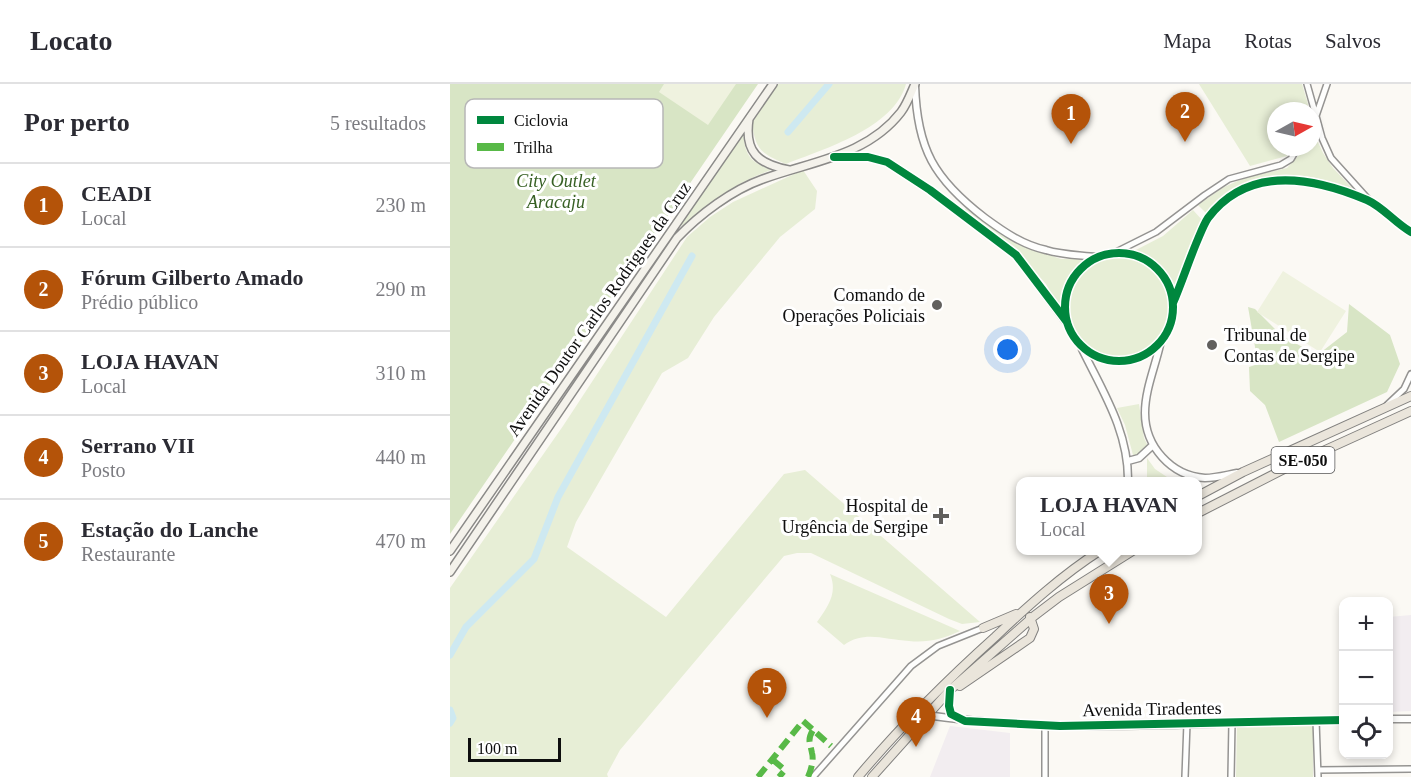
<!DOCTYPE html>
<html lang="pt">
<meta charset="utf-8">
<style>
body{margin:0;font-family:"Times New Roman",serif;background:#f2f2f3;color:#2b2b33}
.controls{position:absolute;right:18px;bottom:18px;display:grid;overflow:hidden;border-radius:12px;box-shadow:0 3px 9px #0003}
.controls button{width:54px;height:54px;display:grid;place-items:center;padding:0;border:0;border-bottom:2px solid #e1e1e2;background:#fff;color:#2b2b33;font:30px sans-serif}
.compass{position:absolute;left:817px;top:18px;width:54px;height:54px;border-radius:50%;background:#fff;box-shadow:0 3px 9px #0003;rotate:82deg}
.scale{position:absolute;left:18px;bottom:15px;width:93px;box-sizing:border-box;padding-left:6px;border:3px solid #0e0e0e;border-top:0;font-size:16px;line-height:21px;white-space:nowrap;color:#0e0e0e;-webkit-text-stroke:4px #fff;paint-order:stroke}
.you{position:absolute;left:558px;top:266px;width:21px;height:21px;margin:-15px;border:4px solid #fff;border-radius:50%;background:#1a73e8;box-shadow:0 0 0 9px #1a73e833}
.badge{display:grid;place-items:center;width:39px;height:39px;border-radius:50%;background:#b45309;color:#fff;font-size:20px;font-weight:700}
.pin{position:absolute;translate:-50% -50px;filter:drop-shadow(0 2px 3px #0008)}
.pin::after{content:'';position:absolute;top:32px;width:21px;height:18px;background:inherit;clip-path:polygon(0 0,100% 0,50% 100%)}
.popup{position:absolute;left:566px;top:393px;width:186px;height:78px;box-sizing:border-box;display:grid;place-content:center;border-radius:12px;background:#fff;filter:drop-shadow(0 2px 4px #0005);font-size:20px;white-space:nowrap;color:#7c7c81}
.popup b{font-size:22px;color:#2b2b33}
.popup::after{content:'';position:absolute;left:50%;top:100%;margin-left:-12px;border:12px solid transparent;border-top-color:#fff}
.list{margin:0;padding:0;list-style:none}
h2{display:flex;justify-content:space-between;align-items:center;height:78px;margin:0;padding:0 24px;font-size:26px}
h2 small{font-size:20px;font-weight:400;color:#7c7c81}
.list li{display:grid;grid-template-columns:39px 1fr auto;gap:18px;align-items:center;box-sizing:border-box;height:84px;padding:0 24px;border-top:2px solid #e1e1e2}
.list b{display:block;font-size:22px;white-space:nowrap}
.list p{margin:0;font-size:20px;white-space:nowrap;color:#7c7c81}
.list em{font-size:20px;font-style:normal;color:#7c7c81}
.icon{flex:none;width:33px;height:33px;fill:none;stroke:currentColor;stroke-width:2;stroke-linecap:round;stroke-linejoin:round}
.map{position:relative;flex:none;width:961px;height:693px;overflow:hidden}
header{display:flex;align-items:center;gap:36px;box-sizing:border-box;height:84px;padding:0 30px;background:#fff;border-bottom:2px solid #e1e1e2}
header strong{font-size:28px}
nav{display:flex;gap:33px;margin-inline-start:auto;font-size:21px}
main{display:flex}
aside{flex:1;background:#fff}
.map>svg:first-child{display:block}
.industrial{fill:#f2edf0}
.green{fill:#e7eed6}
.forest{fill:#d8e5c5}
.pitch{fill:#eff2df}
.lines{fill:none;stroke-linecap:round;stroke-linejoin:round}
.canal{stroke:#cee9f1;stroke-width:7}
.minor-casing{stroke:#959492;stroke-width:8}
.tertiary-casing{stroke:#959492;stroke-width:9}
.secondary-casing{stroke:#8b8a88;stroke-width:10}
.primary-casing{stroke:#82817f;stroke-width:10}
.minor{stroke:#fefefd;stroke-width:5}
.tertiary{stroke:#fefefd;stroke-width:6}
.secondary{stroke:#f4f2eb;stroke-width:7}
.primary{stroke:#eae5db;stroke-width:8}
.quiet{stroke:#58b947;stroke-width:6;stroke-dasharray:12 6;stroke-linecap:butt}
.cycleway-casing{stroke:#fff;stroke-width:11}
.cycleway{stroke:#00873e;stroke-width:8}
.poi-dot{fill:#61605e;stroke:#fff;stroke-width:2}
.labels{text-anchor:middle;stroke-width:6;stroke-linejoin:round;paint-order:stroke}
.shield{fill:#fff;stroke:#565656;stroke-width:1.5}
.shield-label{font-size:16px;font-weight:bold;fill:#0e0e0e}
.park-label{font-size:18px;font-style:italic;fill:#376024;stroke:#fff}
.poi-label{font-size:18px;fill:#0e0e0e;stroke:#fff;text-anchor:end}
.street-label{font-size:18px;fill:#0e0e0e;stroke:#fff}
.key{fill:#fff;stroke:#b7b7b7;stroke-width:1.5}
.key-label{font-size:16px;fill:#0e0e0e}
</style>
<header>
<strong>Locato</strong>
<nav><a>Mapa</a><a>Rotas</a><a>Salvos</a></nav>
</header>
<main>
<aside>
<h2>Por perto<small>5 resultados</small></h2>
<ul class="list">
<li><span class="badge">1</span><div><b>CEADI</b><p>Local</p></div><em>230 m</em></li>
<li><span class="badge">2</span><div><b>Fórum Gilberto Amado</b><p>Prédio público</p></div><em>290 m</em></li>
<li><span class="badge">3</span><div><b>LOJA HAVAN</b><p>Local</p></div><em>310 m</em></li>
<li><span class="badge">4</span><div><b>Serrano VII</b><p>Posto</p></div><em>440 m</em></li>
<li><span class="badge">5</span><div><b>Estação do Lanche</b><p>Restaurante</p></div><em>470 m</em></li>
</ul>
</aside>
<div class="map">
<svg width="961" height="693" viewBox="0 0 961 693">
<rect width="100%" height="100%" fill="#fbf9f4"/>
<path class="industrial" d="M961 531V627L939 628V533Z
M500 642 560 649V693H480Z"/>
<path class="green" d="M327 0H456C444 44 374 65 336 80 308 68 306 65 301 35Z
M749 0H852L858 20 857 27H826V63H842L837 72 800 82Z
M863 47 873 69 883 84 903 105C848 85 799 80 758 131L748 121 772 104 794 94 837 84 856 63H862Z
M293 50C296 73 300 77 321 86 296 95 275 107 255 123 246 130 239 139 228 143Z
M353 86 367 107 365 125 330 153 264 233 238 274 212 289 126 438 117 463 216 533 334 390 355 386 530 538 512 540 499 535 361 469H347L334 472 170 666 157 690 158 693H0V504L113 342 237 153 260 133 283 118Z
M516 124 547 146 576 163 611 175 635 174C616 193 613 200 610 226L596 200 562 162 514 127Z
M743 126 753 137 745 152 726 204 704 176 682 168 713 152Z
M614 223a54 54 0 1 1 108 0a54 54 0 1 1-108 0Z
M689 320 694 354 698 362 696 367 686 372 683 371 675 341 667 324Z
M697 374 705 385 723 397H697Z
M380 490 510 547C493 555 477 559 459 557 435 556 415 546 394 561L367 538C378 522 388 509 380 490Z
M863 640V693H786L787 641Z"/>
<path class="forest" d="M0 0H308L0 450Z
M899 220 940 251 950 280 937 308 829 358 815 321 800 307 799 283 808 280 798 223 805 225 831 251 863 269H870L897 248Z"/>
<path class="pitch" d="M214 0H286L258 41 209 8Z
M833 187 896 227 870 268 807 228Z"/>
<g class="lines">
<path class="canal" d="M338 48 379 0
M0 571 16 543 84 475 108 413 242 172
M0 626 3 634 0 639"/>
<g class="minor-casing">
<path id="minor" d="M857 0 866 32 862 39
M877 0 866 32 872 54 881 74 918 115
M666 168 706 148 755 111 779 95 831 81 841 75 848 63
M723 219C732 198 739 176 748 155 751 148 754 140 758 134 798 81 863 93 917 116 933 123 945 139 961 148
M937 321 954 305 961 290
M866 636 868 693
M868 686 961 685
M363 693 461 582 488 562 533 544
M595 693V642
M735 693 737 639
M781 693 782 638"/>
</g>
<g class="tertiary-casing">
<path id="tertiary" d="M465 1C467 65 484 95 535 134 554 148 573 161 596 166 612 171 629 171 646 173
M388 73H418L437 78 480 106 566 171 616 238
M615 223a54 54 0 1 1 108 0a54 54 0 1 1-108 0Z
M710 261C705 283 695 306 695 329 695 362 721 392 755 394 766 394 776 391 787 389
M632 265C653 308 679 348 678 398
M678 377 689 374 703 361
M500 608C498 618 497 630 508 635
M476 631C614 651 755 638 894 636
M938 635H961"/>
</g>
<g class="secondary-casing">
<path id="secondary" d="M299 35C294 68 308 80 339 86
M0 467 323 0
M0 488 227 154C250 130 282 106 313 95 362 77 417 72 451 28 457 20 461 9 465 0"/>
</g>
<g class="primary-casing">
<path id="primary" d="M748 412 793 388 961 312
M748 429 838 383 961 327
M533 544 566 530
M510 602 580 554 584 545 580 533
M408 693C450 643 496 597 545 553 578 522 612 491 651 466
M422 693 500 606 584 532 609 513 684 466"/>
</g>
<use href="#minor" class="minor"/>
<use href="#tertiary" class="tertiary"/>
<use href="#secondary" class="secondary"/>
<use href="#primary" class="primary"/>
<path class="quiet" d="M323 676 335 686 329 693
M308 693 353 637 381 662
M358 693C361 686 364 676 362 669 360 658 357 656 363 646"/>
<g class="cycleway-casing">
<path id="cycleway" d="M384 73H418L437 78 480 106 566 171 617 238
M615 223a54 54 0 1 1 108 0a54 54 0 1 1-108 0Z
M723 219C732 198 739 176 748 155 751 148 754 140 758 134 798 81 863 93 917 116 933 123 945 139 961 148
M500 606 499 622 501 630 515 637 610 642 894 636"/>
</g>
<use href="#cycleway" class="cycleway"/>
</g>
<g class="poi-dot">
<circle cx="487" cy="221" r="6"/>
<circle cx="762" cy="261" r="6"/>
<path d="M488 423h6v6h6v6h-6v6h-6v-6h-6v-6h6z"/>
</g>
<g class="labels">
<rect class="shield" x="821.5" y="363" width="63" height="26" rx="4.5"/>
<g class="shield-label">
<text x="853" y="382">SE-050</text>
</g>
<g class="park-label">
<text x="106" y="103">City Outlet<tspan x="106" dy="21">Aracaju</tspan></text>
</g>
<g class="poi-label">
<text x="475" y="217">Comando de<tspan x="475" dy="21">Operações Policiais</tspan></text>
<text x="774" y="257" text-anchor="start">Tribunal de<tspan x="774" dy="21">Contas de Sergipe</tspan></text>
<text x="478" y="428">Hospital de<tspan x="478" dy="21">Urgência de Sergipe</tspan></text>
</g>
<g class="street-label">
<text transform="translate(149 225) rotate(-55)" y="6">Avenida Doutor Carlos Rodrigues da Cruz</text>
<text transform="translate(702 625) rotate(-1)" y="6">Avenida Tiradentes</text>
</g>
</g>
<rect x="15" y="15" width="198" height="69" rx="9" class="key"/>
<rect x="27" y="32" width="27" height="8" fill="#00873e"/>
<rect x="27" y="59" width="27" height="8" fill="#58b947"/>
<g class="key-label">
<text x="64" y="42">Ciclovia</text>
<text x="64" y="69">Trilha</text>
</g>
</svg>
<div class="controls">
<button>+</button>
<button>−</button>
<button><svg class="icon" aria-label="locate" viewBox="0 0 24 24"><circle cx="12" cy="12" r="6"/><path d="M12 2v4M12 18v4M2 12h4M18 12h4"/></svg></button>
</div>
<svg class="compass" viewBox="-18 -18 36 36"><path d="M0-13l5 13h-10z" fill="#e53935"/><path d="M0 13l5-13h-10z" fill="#7c7c81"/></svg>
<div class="scale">100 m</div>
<div class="you"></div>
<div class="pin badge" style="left:621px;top:60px">1</div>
<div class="pin badge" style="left:735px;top:58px">2</div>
<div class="pin badge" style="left:659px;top:540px">3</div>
<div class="popup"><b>LOJA HAVAN</b>Local</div>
<div class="pin badge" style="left:466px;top:663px">4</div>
<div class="pin badge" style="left:317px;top:634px">5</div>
</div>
</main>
